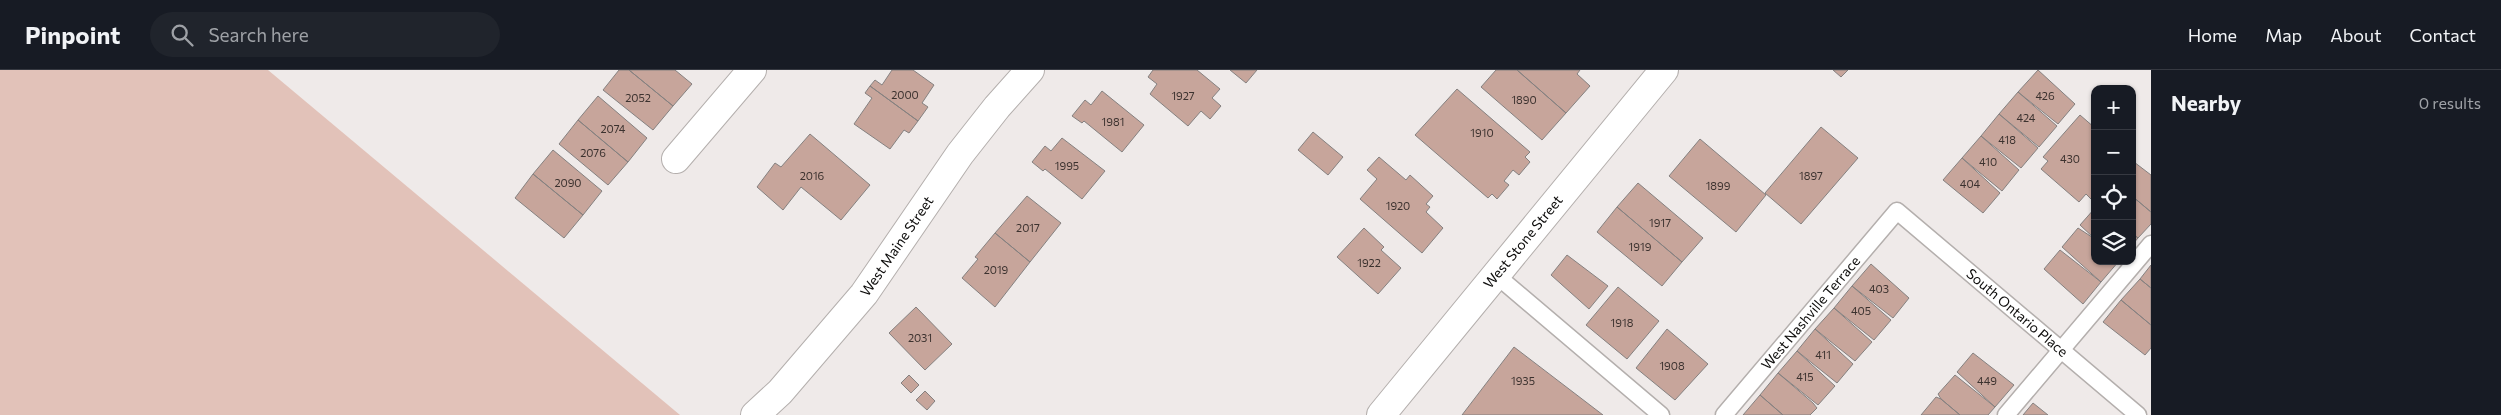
<!DOCTYPE html>
<meta charset="utf-8">
<style>
body{margin:0;font-family:Commissioner,sans-serif;background:#20242c;color:#f1f3f6}
.controls{position:absolute;right:15px;top:15px;display:grid;overflow:hidden;border-radius:10px;box-shadow:0 1px 4px #0004}
.controls button{width:45px;height:45px;display:grid;place-items:center;padding:0;border:0;border-bottom:1px solid #363941;background:#171b24;color:#f1f3f6;font:25px sans-serif}
.list{margin:0;padding:0;list-style:none}
h2{display:flex;justify-content:space-between;align-items:center;height:65px;margin:0;padding:0 20px;font-size:21px}
h2 small{font-size:16px;font-weight:400;color:#9ea1a6}
.icon{flex:none;width:28px;height:28px;fill:none;stroke:currentColor;stroke-width:2;stroke-linecap:round;stroke-linejoin:round}
.map{position:relative;flex:none;width:2151px;height:345px;overflow:hidden}
header{display:flex;align-items:center;gap:30px;box-sizing:border-box;height:70px;padding:0 25px;background:#171b24;border-bottom:1px solid #363941}
header strong{font-size:24px}
nav{display:flex;gap:28px;margin-inline-start:auto;font-size:18px}
.search{width:350px;height:45px;background:#20242c;display:flex;align-items:center;gap:12px;box-sizing:border-box;padding:0 18px;border-radius:28px;color:#9ea1a6;font-size:19px}
main{display:flex}
aside{flex:1;background:#171b24}
.map>svg:first-child{display:block}
.green{fill:#e2c2b9}
.building{fill:#c7a59b;stroke:#858180}
.lines{fill:none;stroke-linecap:round;stroke-linejoin:round}
.lane-casing{stroke:#b4afad;stroke-width:19}
.street-casing{stroke:#b4afad;stroke-width:30}
.lane{stroke:#fff;stroke-width:16}
.street{stroke:#fff;stroke-width:28}
.labels{text-anchor:middle;stroke-width:4;stroke-linejoin:round;paint-order:stroke}
.number-label{font-size:11px;fill:#3c322f}
.street-label{font-size:14px;fill:#0d0c0b;stroke:#fff}
</style>
<header>
<strong>Pinpoint</strong>
<div class="search"><svg class="icon" aria-label="search" viewBox="0 0 24 24"><circle cx="10" cy="10" r="6"/><path d="M15 15l6 6"/></svg>Search here</div>
<nav><a>Home</a><a>Map</a><a>About</a><a>Contact</a></nav>
</header>
<main>
<div class="map">
<svg width="2151" height="345" viewBox="0 0 2151 345">
<rect width="100%" height="100%" fill="#efeae9"/>
<path class="green" d="M0 0H268L680 345H0Z"/>
<path class="building" d="M619 0H629L673 36 653 60 603 20Z
M629 0H675L692 14 673 36Z
M892 0H913L934 15 922 33 928 37 918 51 870 16 875 10 882 15Z
M1153 0H1197L1220 19 1212 28 1221 36 1210 49 1201 41 1188 56 1150 24 1157 14 1148 7Z
M1230 0H1257L1246 13Z
M1496 0H1517L1566 43 1542 70 1481 17Z
M1517 0H1580L1577 4 1590 16 1566 43Z
M1833 0H1848L1841 7Z
M2038 0 2075 34 2058 54 2018 22Z
M870 16 918 51 909 63 904 60 890 79 854 54 872 28 865 23Z
M1457 19 1530 82 1525 87 1530 92 1519 105 1513 100 1504 111 1509 115 1497 129 1492 124 1488 128 1415 65Z
M1102 21 1144 55 1122 82 1084 51 1082 53 1072 46 1085 30 1091 35Z
M2018 22 2057 56 2039 77 1999 44Z
M598 26 647 68 628 92 578 50Z
M1999 44 2038 78 2021 98 1981 66Z
M2080 45 2095 58V125L2091 129 2086 124 2079 132 2041 99 2048 91 2043 87Z
M578 50 628 92 608 115 559 74Z
M1821 57 1858 88 1801 154 1765 123Z
M1313 62 1343 87 1328 105 1298 80Z
M810 64 870 115 841 150 801 117 783 140 757 117 775 93 781 97Z
M1981 66 2019 100 2002 121 1962 88Z
M1062 68 1105 101 1082 129 1045 99 1043 101 1032 92 1045 76 1051 81Z
M1700 69 1766 125 1736 162 1669 106Z
M553 80 602 121 583 145 533 104Z
M1379 87 1406 110 1410 105 1433 126 1426 134 1430 137 1426 142 1443 158 1422 183 1360 129 1377 109 1367 100Z
M1962 88 2000 123 1983 143 1943 110Z
M2134 92 2151 105V142L2132 126Z
M533 104 583 145 564 168 515 128Z
M1638 113 1703 168 1682 192 1617 137Z
M1027 126 1061 153 1030 192 995 163Z
M2132 126 2151 142V154L2138 168 2132 163Z
M1617 137 1682 192 1662 216 1597 162Z
M2095 138V169L2080 155Z
M1364 158 1384 177 1381 180 1401 198 1378 224 1337 187Z
M2078 158 2095 169V191H2119L2101 212 2062 177Z
M995 163 1030 192 995 237 962 208 978 189 975 187Z
M2132 163 2138 168 2132 175Z
M2060 180 2101 212 2083 234 2044 199Z
M1567 185 1608 216 1589 239 1551 205Z
M1871 194 1909 228 1893 248 1852 216Z
M2151 195V218L2140 209Z
M2140 209 2151 218V255L2121 230Z
M1852 216 1891 250 1874 270 1834 238Z
M1618 217 1659 251 1627 289 1586 255Z
M2121 230 2151 255V278L2145 285 2103 252Z
M916 237 952 274 925 300 889 263Z
M1834 238 1872 272 1855 291 1815 259Z
M1667 259 1708 294 1675 330 1636 298Z
M1815 259 1853 294 1837 313 1797 281Z
M1514 277 1603 345H1462Z
M1797 281 1835 316 1818 335 1778 303Z
M1973 283 2014 315 1995 337 1957 302Z
M1778 303 1813 333 1817 338 1810 345H1783L1760 325Z
M909 305 919 315 911 323 901 313Z
M1955 305 1995 337 1988 345H1960L1941 329 1938 324Z
M925 321 935 331 927 340 916 330Z
M1760 325 1783 345H1743Z
M1936 327 1941 329 1960 345H1921Z
M2033 333 2048 345H2023Z"/>
<g class="lines">
<g class="lane-casing">
<g id="lane">
<path d="M1496 205 1661 345"/>
<path id="s1" d="M1724 345 1897 141 2138 345"/>
<path d="M2006 345 2151 174"/>
</g>
</g>
<g class="street-casing">
<g id="street">
<path d="M676 89 752 0"/>
<path id="s2" d="M755 345 780 322 864 224 960 84 997 37 1030 0"/>
<path id="s3" d="M1381 345 1664 0"/>
</g>
</g>
<use href="#lane" class="lane"/>
<use href="#street" class="street"/>
</g>
<g class="labels">
<g class="number-label">
<text x="905" y="29">2000</text>
<text x="1183" y="30">1927</text>
<text x="2045" y="30">426</text>
<text x="638" y="32">2052</text>
<text x="1524" y="34">1890</text>
<text x="2026" y="52">424</text>
<text x="1113" y="56">1981</text>
<text x="613" y="63">2074</text>
<text x="1482" y="67">1910</text>
<text x="2007" y="74">418</text>
<text x="593" y="87">2076</text>
<text x="2070" y="93">430</text>
<text x="1988" y="96">410</text>
<text x="1067" y="100">1995</text>
<text x="812" y="110">2016</text>
<text x="1811" y="110">1897</text>
<text x="568" y="117">2090</text>
<text x="1970" y="118">404</text>
<text x="1718" y="120">1899</text>
<text x="1398" y="140">1920</text>
<text x="1660" y="157">1917</text>
<text x="1028" y="162">2017</text>
<text x="1640" y="181">1919</text>
<text x="1369" y="197">1922</text>
<text x="996" y="204">2019</text>
<text x="1879" y="223">403</text>
<text x="1861" y="245">405</text>
<text x="1622" y="257">1918</text>
<text x="920" y="272">2031</text>
<text x="1823" y="289">411</text>
<text x="1672" y="300">1908</text>
<text x="1805" y="311">415</text>
<text x="1523" y="315">1935</text>
<text x="1987" y="315">449</text>
</g>
<g class="street-label">
<text dy="5" stroke="none"><textPath href="#s3" startOffset="224">West Stone Street</textPath></text>
<text dy="5" stroke="none"><textPath href="#s2" startOffset="221">West Maine Street</textPath></text>
<text dy="5" stroke="none"><textPath href="#s1" startOffset="134">West Nashville Terrace</textPath></text>
<text dy="5" stroke="none"><textPath href="#s1" startOffset="425">South Ontario Place</textPath></text>
</g>
</g>
</svg>
<div class="controls">
<button>+</button>
<button>−</button>
<button><svg class="icon" aria-label="locate" viewBox="0 0 24 24"><circle cx="12" cy="12" r="6"/><path d="M12 2v4M12 18v4M2 12h4M18 12h4"/></svg></button>
<button><svg class="icon" aria-label="layers" viewBox="0 0 24 24"><path d="M12 4l9 5-9 5-9-5zM3 14l9 5 9-5"/></svg></button>
</div>
</div>
<aside>
<h2>Nearby<small>0 results</small></h2>
<ul class="list">
</ul>
</aside>
</main>
